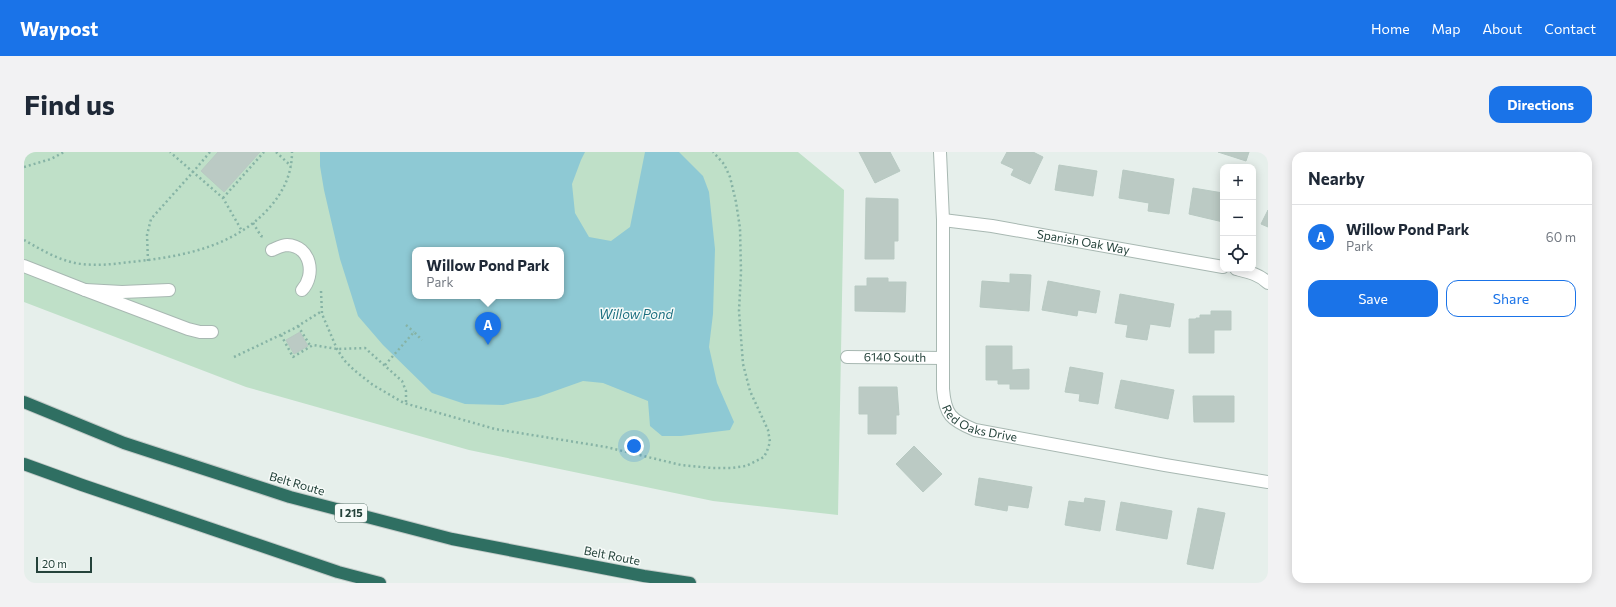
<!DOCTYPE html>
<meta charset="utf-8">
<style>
body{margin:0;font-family:Commissioner,sans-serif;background:#f2f2f3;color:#1f2937}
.controls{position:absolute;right:12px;top:12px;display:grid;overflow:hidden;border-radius:8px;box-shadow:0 2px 10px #0003}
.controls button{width:36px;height:36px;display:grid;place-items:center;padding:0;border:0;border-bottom:1px solid #e0e1e3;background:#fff;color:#1f2937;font:20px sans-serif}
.scale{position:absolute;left:12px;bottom:10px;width:56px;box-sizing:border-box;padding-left:4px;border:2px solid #24423a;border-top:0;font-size:11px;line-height:14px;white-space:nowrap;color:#24423a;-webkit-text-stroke:3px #f7fbf9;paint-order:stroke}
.you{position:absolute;left:610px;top:294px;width:14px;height:14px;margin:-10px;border:3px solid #fff;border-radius:50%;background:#1a73e8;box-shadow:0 0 0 6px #1a73e833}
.badge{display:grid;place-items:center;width:26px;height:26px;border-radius:50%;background:#1a73e8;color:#fff;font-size:13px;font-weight:700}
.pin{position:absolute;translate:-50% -33px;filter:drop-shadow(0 1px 2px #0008)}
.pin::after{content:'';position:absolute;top:21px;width:14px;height:12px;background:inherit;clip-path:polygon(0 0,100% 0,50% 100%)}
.popup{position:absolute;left:388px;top:95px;width:152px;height:52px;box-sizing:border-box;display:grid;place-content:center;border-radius:8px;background:#fff;filter:drop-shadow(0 1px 3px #0005);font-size:13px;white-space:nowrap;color:#747a83}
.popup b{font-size:15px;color:#1f2937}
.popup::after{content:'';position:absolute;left:50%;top:100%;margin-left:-8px;border:8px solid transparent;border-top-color:#fff}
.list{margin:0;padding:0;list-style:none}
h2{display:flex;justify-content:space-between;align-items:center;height:52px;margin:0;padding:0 16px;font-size:17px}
h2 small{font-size:13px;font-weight:400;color:#747a83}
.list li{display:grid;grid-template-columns:26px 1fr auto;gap:12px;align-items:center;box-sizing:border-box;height:64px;padding:0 16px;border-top:1px solid #e0e1e3}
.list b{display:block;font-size:15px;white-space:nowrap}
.list p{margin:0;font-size:13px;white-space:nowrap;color:#747a83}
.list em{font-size:13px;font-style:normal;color:#747a83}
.actions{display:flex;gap:8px;padding:12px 16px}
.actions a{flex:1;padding:9px 0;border:1px solid #1a73e8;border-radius:12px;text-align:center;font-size:14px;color:#1a73e8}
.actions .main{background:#1a73e8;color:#fff}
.icon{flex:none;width:22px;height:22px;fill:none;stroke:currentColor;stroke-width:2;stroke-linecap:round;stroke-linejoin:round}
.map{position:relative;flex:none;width:1244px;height:431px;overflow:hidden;border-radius:12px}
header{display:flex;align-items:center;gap:24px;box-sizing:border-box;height:56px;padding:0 20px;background:#1a73e8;color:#fff}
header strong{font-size:19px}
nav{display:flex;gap:22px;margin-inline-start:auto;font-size:14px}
.intro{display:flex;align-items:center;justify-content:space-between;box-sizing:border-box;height:96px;padding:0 24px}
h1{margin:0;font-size:28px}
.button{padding:10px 18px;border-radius:12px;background:#1a73e8;color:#fff;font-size:14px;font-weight:700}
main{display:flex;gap:24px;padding:0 24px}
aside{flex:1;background:#fff;border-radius:12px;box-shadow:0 2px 10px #0003}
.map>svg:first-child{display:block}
.green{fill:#bfe0c8;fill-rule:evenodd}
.water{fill:#8ec9d4;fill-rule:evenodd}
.building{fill:#bbcac4;stroke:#b8c9c2}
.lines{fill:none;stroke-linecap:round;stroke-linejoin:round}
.minor-casing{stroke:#a8b8b2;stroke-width:14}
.highway-casing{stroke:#c2cac8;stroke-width:14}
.path{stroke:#86b3a5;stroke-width:2.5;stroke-dasharray:2 3;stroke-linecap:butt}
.minor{stroke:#fff;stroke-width:12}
.highway{stroke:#2f6f62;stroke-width:12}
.labels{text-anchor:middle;stroke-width:3;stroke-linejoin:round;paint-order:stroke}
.shield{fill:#f7fbf9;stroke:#637a73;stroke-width:1}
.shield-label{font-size:11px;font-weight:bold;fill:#24423a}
.street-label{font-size:12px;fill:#24423a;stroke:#f7fbf9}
.water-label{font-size:13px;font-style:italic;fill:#1c6f80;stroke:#f7fbf9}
</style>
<header>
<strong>Waypost</strong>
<nav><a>Home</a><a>Map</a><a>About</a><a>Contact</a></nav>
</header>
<div class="intro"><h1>Find us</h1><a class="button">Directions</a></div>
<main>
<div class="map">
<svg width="1244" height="431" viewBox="0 0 1244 431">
<rect width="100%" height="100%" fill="#e6efeb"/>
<path class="green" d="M0 0H774L820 38 814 363 689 349 445 298 222 235 0 150ZM391 98H537V144H391Z"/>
<path class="water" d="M296 0H561L557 8 548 32 551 61 565 85 587 89 606 75 621 0H655L679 24 685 40 691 97 689 162 685 195 693 231 710 270 706 278 657 284H638L626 274 624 249 579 231 559 229 514 245 479 253 441 252 408 241 359 193 334 164 316 107 300 38 296 14ZM391 98H537V144H391Z"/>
<path class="building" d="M194 0H236L200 40 177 19Z
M835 0H866L876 19 851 31Z
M983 0H1009L1019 5 1006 32 987 23 990 17 977 11Z
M1194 0H1225L1222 9Z
M1035 13 1073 19 1069 44 1031 38Z
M1099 18 1150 27 1145 62 1124 59 1125 51 1095 46Z
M1169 36 1199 41V70L1165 62Z
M842 46 874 47V89H870V107H841Z
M1244 58V75L1237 72Z
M986 122 1007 123 1005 159 956 155 958 129 986 131Z
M843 126H864V130H882L881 160 831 159V134H843Z
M1024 129 1076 139 1072 161 1054 158 1053 164 1018 158Z
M1096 142 1150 152 1146 175 1126 172 1123 188 1102 185 1104 173 1091 171Z
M1187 159H1207V178H1190V201H1165V167H1172V166H1176V163H1187Z
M276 180 284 194 270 202 262 188Z
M962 194H988V218L1005 217V237H986V232H974V228H962Z
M1046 215 1079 221 1074 252 1055 249 1056 242 1041 240Z
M1097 228 1150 238 1144 267 1091 256Z
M835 235H873L875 263H872V282H844V262H835Z
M1169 244H1210V270H1170Z
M890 294 918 322 899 340 872 312Z
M955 326 1008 335 1004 356 984 353 983 359 951 353Z
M1061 346 1081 349 1076 379 1041 373 1045 349 1060 351Z
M1097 350 1148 359 1143 387 1092 378Z
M1174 356 1201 361 1189 417 1163 412Z"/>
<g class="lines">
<g class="minor-casing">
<g id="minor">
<path id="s1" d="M916 0 919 68V237C921 263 927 268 951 278L1141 313 1244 330"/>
<path id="s2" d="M919 68 968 74 1199 115"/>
<path d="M248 98C253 96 258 93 263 93 287 94 292 123 278 138"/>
<path d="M0 114 61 138"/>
<path d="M1212 117C1224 120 1235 122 1244 131"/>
<path d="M145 138 98 140 61 138 164 177 176 180H188"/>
<path id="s3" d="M823 205 919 206"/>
</g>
</g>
<g class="highway-casing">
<path id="highway" d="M0 250 100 291 266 345 428 387 620 424 666 431
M0 312 58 333 314 420 356 431"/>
</g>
<path class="path" d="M186 0 169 20 199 46 218 79
M252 0 267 14
M0 15 27 7 40 0
M199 46 240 0
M229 71 237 84 240 85
M0 88C18 98 37 110 58 112 74 114 90 112 106 110 157 105 211 95 246 55 260 39 268 21 268 0
M124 109 123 83 127 67 169 20 146 0
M297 139 298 162 313 197 320 208 330 218 349 233 380 251 471 277 582 295 657 313 688 316H707L722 314 740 305 743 299 746 290 744 278 726 239 719 212 715 159 717 120 716 76 712 50 706 25 700 12 689 0
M382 173 390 180
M274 174 287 195
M257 183 269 205 289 193 313 197 341 196 378 229 382 239V252
M210 205 269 177 298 159
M361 213 390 180 398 188"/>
<use href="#minor" class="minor"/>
<use href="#highway" class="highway"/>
</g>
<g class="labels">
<rect class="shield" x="311" y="352" width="32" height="18" rx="3"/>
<g class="shield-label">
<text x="327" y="365">I 215</text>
</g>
<g class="street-label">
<text dy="4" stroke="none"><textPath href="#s2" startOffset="142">Spanish Oak Way</textPath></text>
<text dy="4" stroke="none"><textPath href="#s3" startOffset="48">6140 South</textPath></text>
<text dy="4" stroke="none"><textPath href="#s1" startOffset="295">Red Oaks Drive</textPath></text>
<text transform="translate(273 332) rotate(16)" y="4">Belt Route</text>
<text transform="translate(588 404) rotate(11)" y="4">Belt Route</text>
</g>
<g class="water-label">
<text x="612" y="167">Willow Pond</text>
</g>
</g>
</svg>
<div class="controls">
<button>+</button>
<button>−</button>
<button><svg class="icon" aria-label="locate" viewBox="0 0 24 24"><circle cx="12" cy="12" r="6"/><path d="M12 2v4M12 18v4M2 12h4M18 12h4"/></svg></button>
</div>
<div class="scale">20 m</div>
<div class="you"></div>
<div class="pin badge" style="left:464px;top:193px">A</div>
<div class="popup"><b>Willow Pond Park</b>Park</div>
</div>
<aside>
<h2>Nearby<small></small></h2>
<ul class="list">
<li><span class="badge">A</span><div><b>Willow Pond Park</b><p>Park</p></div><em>60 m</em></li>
</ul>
<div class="actions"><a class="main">Save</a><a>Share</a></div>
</aside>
</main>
